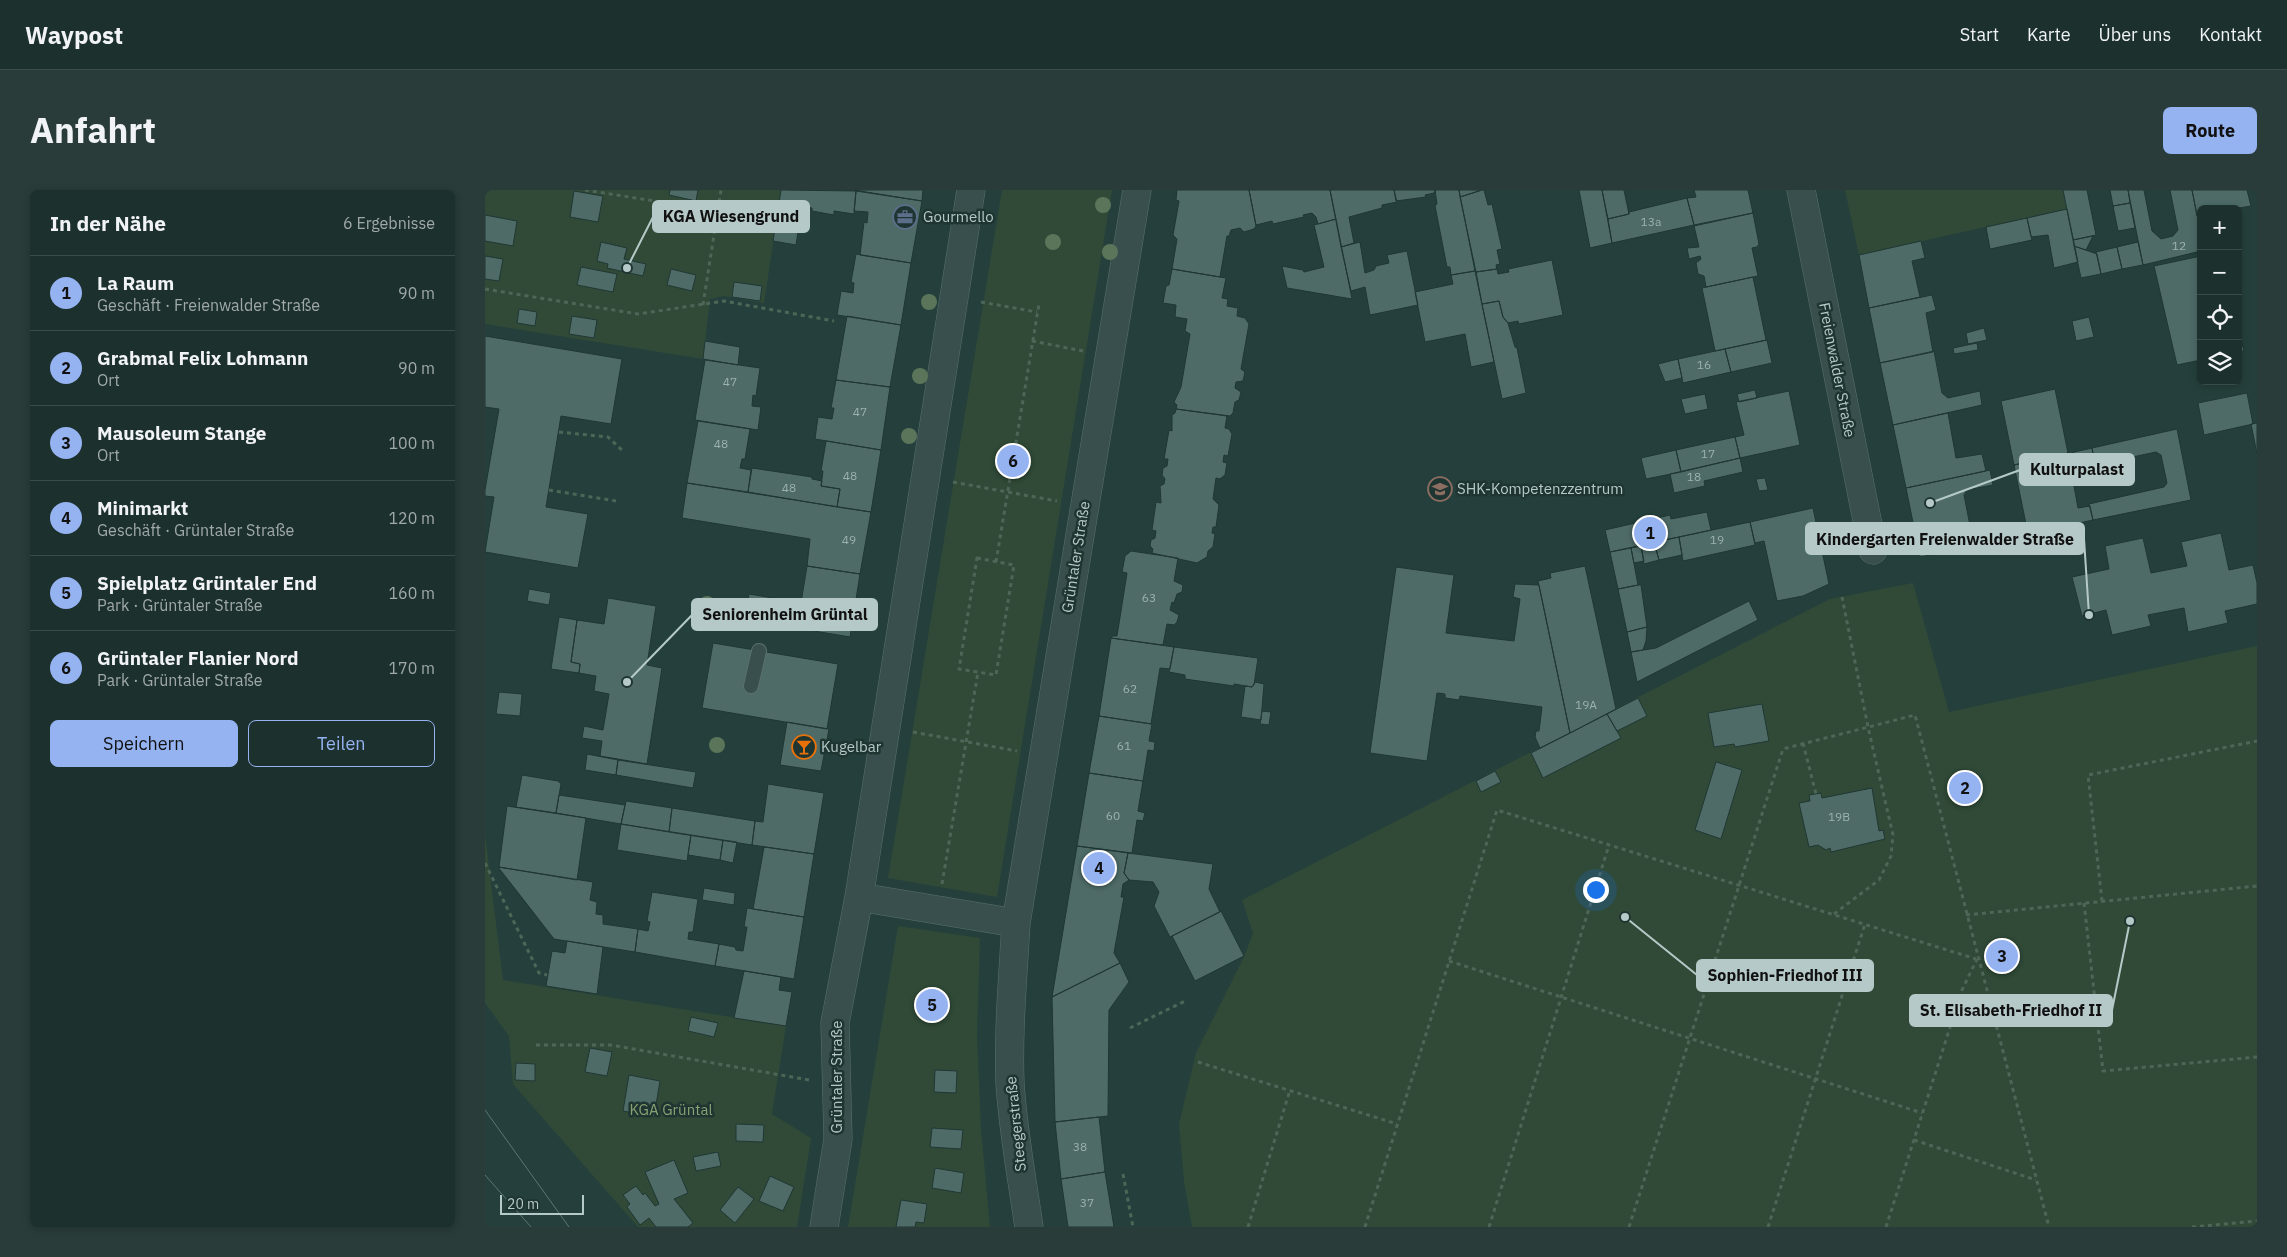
<!DOCTYPE html>
<html lang="de">
<meta charset="utf-8">
<style>
body{margin:0;font-family:"IBM Plex Sans",sans-serif;background:#293c39;color:#f1f3f6}
.controls{position:absolute;right:15px;top:15px;display:grid;overflow:hidden;border-radius:8px;box-shadow:0 2px 8px #0003}
.controls button{width:45px;height:45px;display:grid;place-items:center;padding:0;border:0;border-bottom:1px solid #3a4b49;background:#1c302d;color:#f1f3f6;font:25px sans-serif}
.scale{position:absolute;left:15px;bottom:12px;width:84px;box-sizing:border-box;padding-left:5px;border:2px solid #b5cac8;border-top:0;font-size:14px;line-height:18px;white-space:nowrap;color:#b5cac8;-webkit-text-stroke:4px #1e3532;paint-order:stroke}
.you{position:absolute;left:1110px;top:699px;width:18px;height:18px;margin:-12px;border:4px solid #fff;border-radius:50%;background:#1a73e8;box-shadow:0 0 0 8px #1a73e833}
.badge{display:grid;place-items:center;width:32px;height:32px;border-radius:50%;background:#95b2f1;color:#111;font-size:16px;font-weight:700}
.pin{position:absolute;translate:-50% -50%;border:2px solid #fff;box-shadow:0 1px 5px #0006}
.list{margin:0;padding:0;list-style:none}
h2{display:flex;justify-content:space-between;align-items:center;height:65px;margin:0;padding:0 20px;font-size:21px}
h2 small{font-size:16px;font-weight:400;color:#a0a9aa}
.list li{display:grid;grid-template-columns:32px 1fr auto;gap:15px;align-items:center;box-sizing:border-box;height:75px;padding:0 20px;border-top:1px solid #3a4b49}
.list b{display:block;font-size:19px;white-space:nowrap}
.list p{margin:0;font-size:16px;white-space:nowrap;color:#a0a9aa}
.list em{font-size:16px;font-style:normal;color:#a0a9aa}
.actions{display:flex;gap:10px;padding:15px 20px}
.actions a{flex:1;padding:11px 0;border:1px solid #95b2f1;border-radius:8px;text-align:center;font-size:18px;color:#95b2f1}
.actions .main{background:#95b2f1;color:#111}
.icon{flex:none;width:28px;height:28px;fill:none;stroke:currentColor;stroke-width:2;stroke-linecap:round;stroke-linejoin:round}
.map{position:relative;flex:none;width:1772px;height:1037px;overflow:hidden;border-radius:8px}
header{display:flex;align-items:center;gap:30px;box-sizing:border-box;height:70px;padding:0 25px;background:#1c302d;border-bottom:1px solid #3a4b49}
header strong{font-size:24px}
nav{display:flex;gap:28px;margin-inline-start:auto;font-size:18px}
.intro{display:flex;align-items:center;justify-content:space-between;box-sizing:border-box;height:120px;padding:0 30px}
h1{margin:0;font-size:35px}
.button{padding:12px 22px;border-radius:8px;background:#95b2f1;color:#111;font-size:18px;font-weight:700}
main{display:flex;gap:30px;padding:0 30px}
aside{flex:1;background:#1c302d;border-radius:8px;box-shadow:0 2px 8px #0003}
.map>svg:first-child{display:block}
.green{fill:#304a37}
.building{fill:#4e6b67;stroke:#203734}
.lines{fill:none;stroke-linecap:round;stroke-linejoin:round}
.service-casing{stroke:#5a706d;stroke-width:16}
.minor-casing{stroke:#5a706d;stroke-width:29}
.path{stroke:#4e6658;stroke-width:3;stroke-dasharray:4 4;stroke-linecap:butt}
.service{stroke:#394f4d;stroke-width:14}
.minor{stroke:#394f4d;stroke-width:28}
.tram{stroke:#5b7673;stroke-width:1}
.tree{fill:#5b755a}
.labels{text-anchor:middle;stroke-width:5;stroke-linejoin:round;paint-order:stroke}
.number-label{font-size:12px;fill:#9bb2b0}
.poi-label{font-size:15px;fill:#b5cac8;stroke:#1e3532;text-anchor:start}
.street-label{font-size:15px;fill:#b5cac8;stroke:#1e3532}
.park-label{font-size:15px;fill:#88a073;stroke:#1e3532}
.leader{fill:none;stroke:#b5cac8;stroke-width:2}
.callout-dot{fill:#b5cac8;stroke:#1e3532;stroke-width:2}
.callout{fill:#b5cac8;stroke:#b5cac8;stroke-width:2}
.callout-label{font-size:16px;text-anchor:middle;font-weight:bold;fill:#111}
</style>
<header>
<strong>Waypost</strong>
<nav><a>Start</a><a>Karte</a><a>Über uns</a><a>Kontakt</a></nav>
</header>
<div class="intro"><h1>Anfahrt</h1><a class="button">Route</a></div>
<main>
<aside>
<h2>In der Nähe<small>6 Ergebnisse</small></h2>
<ul class="list">
<li><span class="badge">1</span><div><b>La Raum</b><p>Geschäft · Freienwalder Straße</p></div><em>90 m</em></li>
<li><span class="badge">2</span><div><b>Grabmal Felix Lohmann</b><p>Ort</p></div><em>90 m</em></li>
<li><span class="badge">3</span><div><b>Mausoleum Stange</b><p>Ort</p></div><em>100 m</em></li>
<li><span class="badge">4</span><div><b>Minimarkt</b><p>Geschäft · Grüntaler Straße</p></div><em>120 m</em></li>
<li><span class="badge">5</span><div><b>Spielplatz Grüntaler End</b><p>Park · Grüntaler Straße</p></div><em>160 m</em></li>
<li><span class="badge">6</span><div><b>Grüntaler Flanier Nord</b><p>Park · Grüntaler Straße</p></div><em>170 m</em></li>
</ul>
<div class="actions"><a class="main">Speichern</a><a>Teilen</a></div>
</aside>
<div class="map">
<svg width="1772" height="1037" viewBox="0 0 1772 1037">
<rect width="100%" height="100%" fill="#25403c"/>
<path class="green" d="M0 0H296L279 113 239 106 225 109 218 169 0 134Z
M517 0H627L512 707 403 688Z
M1360 0H1578L1582 19 1374 65Z
M1428 393 1464 522 1772 456V1037H707L699 991 694 934 711 863 759 767 768 743 757 710 1345 409Z
M0 644 18 790 301 836 287 924 326 948 312 1037H153L28 894 24 846 0 813Z
M413 736 495 748 492 844 496 939 505 1037H363Z"/>
<path class="building" d="M185 0H213L211 11 184 5Z
M296 0 371 1 369 24 349 21V25L327 21V18L317 17 316 15 312 17 314 20 313 28 315 29 311 55 288 51Z
M369 0H438L437 11Z
M692 0H764L771 36 769 39 759 42 755 38 746 40 744 46H742L735 87 687 79 692 49 688 45 694 11 691 10Z
M764 0H845L851 29 833 34 831 27 827 23 818 25 819 27 788 34 787 31 771 35Z
M845 0H909L912 12 897 15V18L864 27 869 53 856 57Z
M909 0H950L949 3 940 5 941 7 911 11Z
M950 0H974L990 81 966 85 965 77H962L950 16 952 14Z
M974 0H997L975 7Z
M997 0H999L1003 15 1007 14 1017 59 1012 60 1015 74 1011 75 1012 79 991 82 975 7Z
M1094 0H1117L1127 53 1105 58Z
M1117 0H1139L1144 24 1123 29Z
M1209 0H1263L1268 23 1209 35 1202 8 1211 7Z
M1578 0H1602L1611 45 1588 50Z
M1625 0H1643L1645 13 1628 16Z
M1643 0H1659L1667 41 1676 49 1688 46 1693 40 1685 0H1707L1716 45V61L1658 75Z
M1707 0H1762L1766 16 1749 19H1716V25L1712 26Z
M89 1 118 6 113 32 85 27Z
M371 1 437 11 426 73 375 65 379 32 382 33 383 22 369 21Z
M1202 8 1209 35 1127 53 1123 29 1144 24V22Z
M1645 13 1650 38 1633 41 1628 16Z
M1582 19 1593 72 1569 78 1563 45 1546 47 1542 28Z
M1268 23 1274 54 1272 57 1267 58 1273 86 1221 97 1219 86 1213 84 1211 73 1216 69 1215 66 1204 69 1202 58 1214 57 1209 36Z
M0 25 32 31 28 56 0 51Z
M1542 28 1547 50 1505 59 1501 37Z
M851 29 867 109 802 98 797 76 818 80 819 82 839 77 829 35Z
M1608 46 1601 60 1589 56 1588 50Z
M1436 51 1440 68 1427 71 1435 107 1384 118 1374 65Z
M116 52 142 58 139 69 161 74 158 86 122 78 123 74 112 71Z
M875 52 880 83 889 80 891 76 904 73 902 65 922 61 933 115 885 125 880 97 866 101 856 57Z
M1653 52 1658 75 1637 79 1632 57Z
M1589 56 1612 64 1616 84 1596 88Z
M1632 57 1637 79 1616 84 1611 62Z
M371 64 426 73 416 135 352 125 356 101 368 103 369 93 366 92Z
M0 66 18 69 14 91 0 89Z
M1716 66V170L1692 175 1669 76Z
M1067 70 1078 125 1034 134 1033 131 1023 133 1018 127 1014 111 997 114 991 82 1012 79 1013 84 1024 82 1023 79Z
M96 77 132 84 128 102 92 95Z
M186 79 211 85 207 101 182 95Z
M687 79 741 88 737 108 743 109 742 116 753 118 752 126 760 128 764 134 756 179 760 182 758 191 751 192 750 198 756 202 754 210 750 212 748 223 745 226 691 219 692 215 689 212 696 197 705 144 700 141 702 129 690 127 691 115 678 113 681 96 684 95Z
M990 81 1009 172 986 177 980 144 940 152 930 102 968 94 966 85Z
M1268 87 1281 150 1230 161 1217 98Z
M249 92 277 96 275 111 247 107Z
M1447 105 1451 120 1441 123 1448 162 1395 173 1384 118Z
M1014 111 1018 127 1023 133 1030 157 1032 158 1041 203 1017 209 997 114Z
M34 119 52 122 50 136 32 133Z
M87 126 112 130 109 148 84 144Z
M362 126 416 135 405 197 351 190Z
M1604 127 1609 147 1591 151 1587 131Z
M1499 138 1502 150 1483 154 1481 143Z
M1753 138 1759 161 1753 162Z
M0 146 137 169 126 234 76 226 61 317 103 324 93 378 0 362 9 307 0 306V300L14 219 0 217Z
M1282 150 1287 173 1246 182 1240 159Z
M220 151 255 157 253 175 218 169Z
M1492 153 1493 160 1469 164 1468 158Z
M1240 159 1246 182 1198 193 1193 169Z
M1449 161 1457 203 1463 208 1495 201 1497 215 1408 235 1395 173Z
M1193 169 1197 188 1180 192 1173 174Z
M220 170 275 178 271 206 268 205 267 216 276 217 273 240 210 230Z
M351 190 405 197 396 260 330 249 333 227 347 229 349 218H346Z
M1570 199 1583 263 1529 275 1516 211Z
M1270 200 1272 208 1254 212 1252 204Z
M1304 201 1315 255 1255 268 1250 247 1259 245 1251 212Z
M1762 203 1768 234 1719 245 1713 213Z
M1220 204 1223 219 1200 224 1196 209Z
M691 219 742 226 740 238 744 239 747 244 743 266 739 265 738 272 742 273 740 285 735 289 731 288 728 309 734 315 731 337H728L727 343 730 344 728 357 723 361 722 367 712 373 667 363 668 359 665 356 666 350 670 348 671 341 667 340 671 312 676 313 675 296 679 294 680 289 677 285 678 278 682 276 683 269H679L684 240 687 241V225L690 223Z
M1463 223 1471 268 1497 264 1501 281 1421 298 1408 235Z
M213 231 265 239 260 269H257L255 278 266 280 263 302 202 293Z
M1772 233V264L1766 234Z
M1692 239 1706 310 1608 330 1604 314 1679 297 1682 293 1676 265 1671 262 1610 275 1607 258Z
M1250 247 1255 268 1196 282 1191 260Z
M341 251 396 260 386 322 352 317 355 299 336 296 338 281H336Z
M1607 258 1611 279 1593 283 1589 262Z
M1191 260 1196 282 1161 289 1156 268Z
M1583 263 1593 318 1605 316 1608 330 1543 344 1529 275Z
M1255 268 1258 282 1219 291 1220 296 1189 303 1185 284Z
M267 278 327 287V289L337 291 336 296 355 299 352 317 263 302Z
M1505 280 1508 295 1482 300 1479 305 1489 356 1435 367 1421 298Z
M1280 288 1283 300 1274 301 1271 289Z
M202 293 386 322 375 384 322 376 325 349 197 328Z
M1328 318 1344 394 1318 406 1292 411 1279 351 1270 353 1265 332Z
M1222 322 1226 340 1125 362 1120 340 1185 325 1186 329Z
M1265 332 1270 355 1198 371 1194 347Z
M1736 343 1744 380 1768 375 1772 393V414L1740 421 1743 433 1703 442 1699 418 1663 425 1666 436 1627 445 1621 420 1597 426 1587 387 1624 379 1620 356 1658 348 1666 383 1702 376 1696 352Z
M1194 347 1197 365 1174 370 1169 352Z
M1169 352 1174 370 1159 374 1156 356Z
M1156 356 1159 371 1149 373 1146 358Z
M1146 358 1153 395 1133 399 1125 362Z
M646 361 693 368 689 391 698 395 697 402 692 404 689 413 687 412 685 420 694 425 692 432 689 435 682 434 678 455 626 448 627 446H632L642 383 637 382 640 366Z
M322 376 375 384 365 447 329 441 332 422 315 419Z
M1100 376 1131 519 1085 543 1053 391 1066 388 1065 383Z
M911 377 969 385 961 443 1029 451 1035 409 1028 407 1030 394 1054 395 1085 543 1055 558 1050 547 1051 541H1054L1057 517 975 506 974 510 960 508V504L952 503 942 571 885 563Z
M1153 395H1156L1162 437 1142 442 1133 399Z
M44 399 66 403 64 415 42 411Z
M264 404 306 411 305 414 315 416V419L332 422 329 441 260 430Z
M123 408 171 416 162 475 177 478 162 574 115 566 117 551 97 548 99 536 118 540 124 504 109 501 111 486 94 483 95 474 86 472 92 430 119 434Z
M1264 411 1273 430 1152 492 1146 462 1171 458Z
M74 427 92 430 86 472 95 474 94 483 66 479Z
M1162 437 1161 451 1158 460 1146 462 1142 442Z
M626 448 689 457 685 479 675 478 666 534 614 526Z
M228 453 353 474 342 539 217 518Z
M689 457 773 468 769 495 767 497 749 494V496L700 489V485L684 482Z
M770 492 779 494 776 530 756 527 760 496 767 497Z
M14 502 37 504 35 526 11 524Z
M1153 508 1162 526 1132 541 1122 524Z
M1277 514 1284 551 1250 557 1249 554 1229 557 1223 523Z
M777 521 786 522 784 535 775 534Z
M1122 524 1136 548 1058 588 1046 563Z
M614 526 667 534 664 551 670 552 669 561 663 560 658 591 604 583Z
M302 532 344 539 336 581 295 575Z
M102 564 133 570 131 585 100 580Z
M133 570 211 582 208 598 131 585Z
M1231 572 1257 580 1236 649 1210 640Z
M1010 581 1016 592 996 602 991 591Z
M604 583 658 591 653 621 660 623 658 631 652 630 647 663 592 656Z
M37 585 73 591 76 594 71 623 31 617Z
M283 594 339 603 329 664 267 655 270 631 278 632Z
M1387 598 1394 641 1398 640 1400 649 1346 662 1345 658 1341 660 1333 655 1324 657 1314 613 1325 611 1324 605 1336 603 1337 608Z
M74 605 140 615 136 634 71 623Z
M141 611 187 618 184 642 136 634Z
M22 616 101 628 92 690 14 677Z
M187 618 270 631 267 655 184 642Z
M136 634 206 645 202 671 132 660Z
M206 645 238 650 235 670 203 665Z
M238 650 252 652 248 673 235 670Z
M592 656 643 663 639 683 644 690 638 694 636 707H639L629 763 635 773 567 807Z
M279 657 329 664 319 727 268 719Z
M643 663 728 674 724 699 735 722 685 747 669 716 674 702 668 692 644 690 639 683Z
M13 677 108 692 105 710 112 712 111 724 118 725V734L153 739 150 762 69 749Z
M219 698 250 703 249 715 217 710Z
M167 702 213 709 208 742H204L203 749 234 754 230 776 150 762 153 739 163 741 165 732 162 731Z
M262 718 319 727 309 789 230 776 234 754 250 757 251 760 258 761 262 737H259Z
M736 721 759 766 710 791 687 746Z
M82 751 118 757 112 804 61 796 67 761 80 763Z
M1525 755 1529 773 1509 778 1505 760Z
M635 773 644 792 624 820 623 926 570 932 567 807Z
M259 781 296 787 294 800 307 802 301 836 249 828Z
M206 827 233 833 229 847 203 841Z
M105 858 127 862 122 886 100 882Z
M31 873 50 874V891L30 890Z
M450 880 472 881 471 903 449 902Z
M144 885 175 891 169 927 138 921Z
M614 927 620 982 576 989 570 932Z
M251 934 279 935 278 952 251 951Z
M447 938 478 940 476 959 445 957Z
M233 962 236 976 211 981 208 967Z
M189 970 203 1003 189 1009 208 1033 203 1037H171L164 1028 155 1035 142 1017 145 1014 138 1005 151 996 158 1005 160 1003 170 1016 174 1014 160 982Z
M450 978 479 983 476 1003 447 998Z
M620 982 629 1037H583L576 989Z
M285 986 309 997 298 1021 274 1011Z
M253 997 269 1009 250 1033 235 1020Z
M416 1010 442 1014 439 1033 431 1032 430 1037H411Z"/>
<g class="lines">
<g class="service-casing">
<path id="service" d="M266 496 274 461"/>
</g>
<g class="minor-casing">
<path id="minor" d="M1316 0 1388 360
M374 707 531 733
M339 1037 353 949 350 833 374 707 486 0
M544 1037C537 989 528 941 525 893 523 840 528 786 531 733L652 0"/>
</g>
<path class="path" d="M100 0 233 21
M0 99 153 124 239 111 349 131
M496 112 552 122
M218 115 236 0
M547 151 598 161
M74 242 123 247 138 261
M468 292 572 311
M64 300 131 311
M492 368 529 375 511 485 474 479Z
M511 372 554 114
M428 542 532 561
M1318 553 1331 604
M0 673 54 783 62 785
M457 694 493 482
M1617 711 1603 585 1772 551
M1599 713 1618 881 1772 867
M1349 724 1394 690 1406 666 1408 645 1383 537 1357 407
M1481 725 1772 696
M964 771 1437 923
M645 838 700 811
M51 855H126L324 890
M713 872 912 934
M1429 950 1551 990
M638 984 648 1037
M763 1037 805 900
M880 1037 1012 620 1491 769
M1004 1037 1124 655
M1144 1037 1298 559 1430 525 1564 1037
M1283 1037 1380 734
M1401 1037 1477 800 1492 769
M1707 1037 1772 1031"/>
<use href="#service" class="service"/>
<use href="#minor" class="minor"/>
<path class="tram" d="M0 920 84 1037
M0 985 46 1037"/>
</g>
<g class="tree">
<circle cx="618" cy="15" r="8"/>
<circle cx="568" cy="52" r="8"/>
<circle cx="625" cy="62" r="8"/>
<circle cx="444" cy="112" r="8"/>
<circle cx="435" cy="186" r="8"/>
<circle cx="424" cy="246" r="8"/>
<circle cx="222" cy="414" r="8"/>
<circle cx="232" cy="555" r="8"/>
</g>
<defs>
<g id="office-ring" transform="scale(1.25)"><circle r="9.5" fill="#1e3532" stroke="#5c6f8a" stroke-width="1.5"/><path d="M-6-3h4V-5.5h4V-3h4V5H-6ZM-1-4.5V-3h2v-1.5ZM-6 0V1H6V0Z" fill="#5c6f8a"/></g>
<g id="university-ring" transform="scale(1.25)"><circle r="9.5" fill="#1e3532" stroke="#8d6e63" stroke-width="1.5"/><path d="M0-5L7-2L0 1L-7-2ZM-4 1L0 2.5L4 1V4Q0 6-4 4Z" fill="#8d6e63"/></g>
<g id="bar-ring" transform="scale(1.25)"><circle r="9.5" fill="#1e3532" stroke="#e8710a" stroke-width="1.5"/><path d="M-6-5H6L.8 .8V4.5H3.5V6h-7V4.5H-.8V.8Z" fill="#e8710a"/></g>
</defs>
<g fill-rule="evenodd">
<use href="#office-ring" x="420" y="27"/>
<use href="#university-ring" x="955" y="299"/>
<use href="#bar-ring" x="319" y="557"/>
</g>
<g class="labels">
<g class="number-label">
<text x="1166" y="36">13a</text>
<text x="1694" y="60">12</text>
<text x="1219" y="179">16</text>
<text x="245" y="196">47</text>
<text x="375" y="226">47</text>
<text x="236" y="258">48</text>
<text x="1223" y="268">17</text>
<text x="365" y="290">48</text>
<text x="1209" y="291">18</text>
<text x="304" y="302">48</text>
<text x="364" y="354">49</text>
<text x="1232" y="354">19</text>
<text x="664" y="412">63</text>
<text x="645" y="503">62</text>
<text x="1101" y="519">19A</text>
<text x="639" y="560">61</text>
<text x="628" y="630">60</text>
<text x="1354" y="631">19B</text>
<text x="595" y="961">38</text>
<text x="602" y="1017">37</text>
</g>
<g class="poi-label">
<text x="438" y="32">Gourmello</text>
<text x="972" y="304">SHK-Kompetenzzentrum</text>
<text x="336" y="562">Kugelbar</text>
</g>
<g class="street-label">
<text transform="translate(1352 180) rotate(79)" y="5">Freienwalder Straße</text>
<text transform="translate(591 367) rotate(-81)" y="5">Grüntaler Straße</text>
<text transform="translate(352 887) rotate(-90)" y="5">Grüntaler Straße</text>
<text transform="translate(531 934) rotate(-96)" y="5">Steegerstraße</text>
</g>
<g class="park-label">
<text x="186" y="925">KGA Grüntal</text>
</g>
</g>
<path class="leader" d="M142 78L168 27M1445 313L1535 280M1604 425L1599 349M142 492L207 425M1140 727L1212 785M1645 731L1627 820"/>
<g class="callout-dot">
<circle cx="142" cy="78" r="5"/>
<circle cx="1445" cy="313" r="5"/>
<circle cx="1604" cy="425" r="5"/>
<circle cx="142" cy="492" r="5"/>
<circle cx="1140" cy="727" r="5"/>
<circle cx="1645" cy="731" r="5"/>
</g>
<g class="callout">
<rect x="168" y="11" width="156" height="31" rx="5"/>
<rect x="1535" y="264" width="114" height="31" rx="5"/>
<rect x="1321" y="333" width="278" height="31" rx="5"/>
<rect x="207" y="409" width="185" height="31" rx="5"/>
<rect x="1212" y="770" width="176" height="31" rx="5"/>
<rect x="1425" y="805" width="202" height="31" rx="5"/>
</g>
<g class="callout-label">
<text x="246" y="32">KGA Wiesengrund</text>
<text x="1592" y="285">Kulturpalast</text>
<text x="1460" y="355">Kindergarten Freienwalder Straße</text>
<text x="300" y="430">Seniorenheim Grüntal</text>
<text x="1300" y="791">Sophien-Friedhof III</text>
<text x="1526" y="826">St. Elisabeth-Friedhof II</text>
</g>
</svg>
<div class="controls">
<button>+</button>
<button>−</button>
<button><svg class="icon" aria-label="locate" viewBox="0 0 24 24"><circle cx="12" cy="12" r="6"/><path d="M12 2v4M12 18v4M2 12h4M18 12h4"/></svg></button>
<button><svg class="icon" aria-label="layers" viewBox="0 0 24 24"><path d="M12 4l9 5-9 5-9-5zM3 14l9 5 9-5"/></svg></button>
</div>
<div class="scale">20 m</div>
<div class="you"></div>
<div class="pin badge" style="left:1165px;top:343px">1</div>
<div class="pin badge" style="left:1480px;top:598px">2</div>
<div class="pin badge" style="left:1517px;top:766px">3</div>
<div class="pin badge" style="left:614px;top:678px">4</div>
<div class="pin badge" style="left:447px;top:815px">5</div>
<div class="pin badge" style="left:528px;top:271px">6</div>
</div>
</main>
